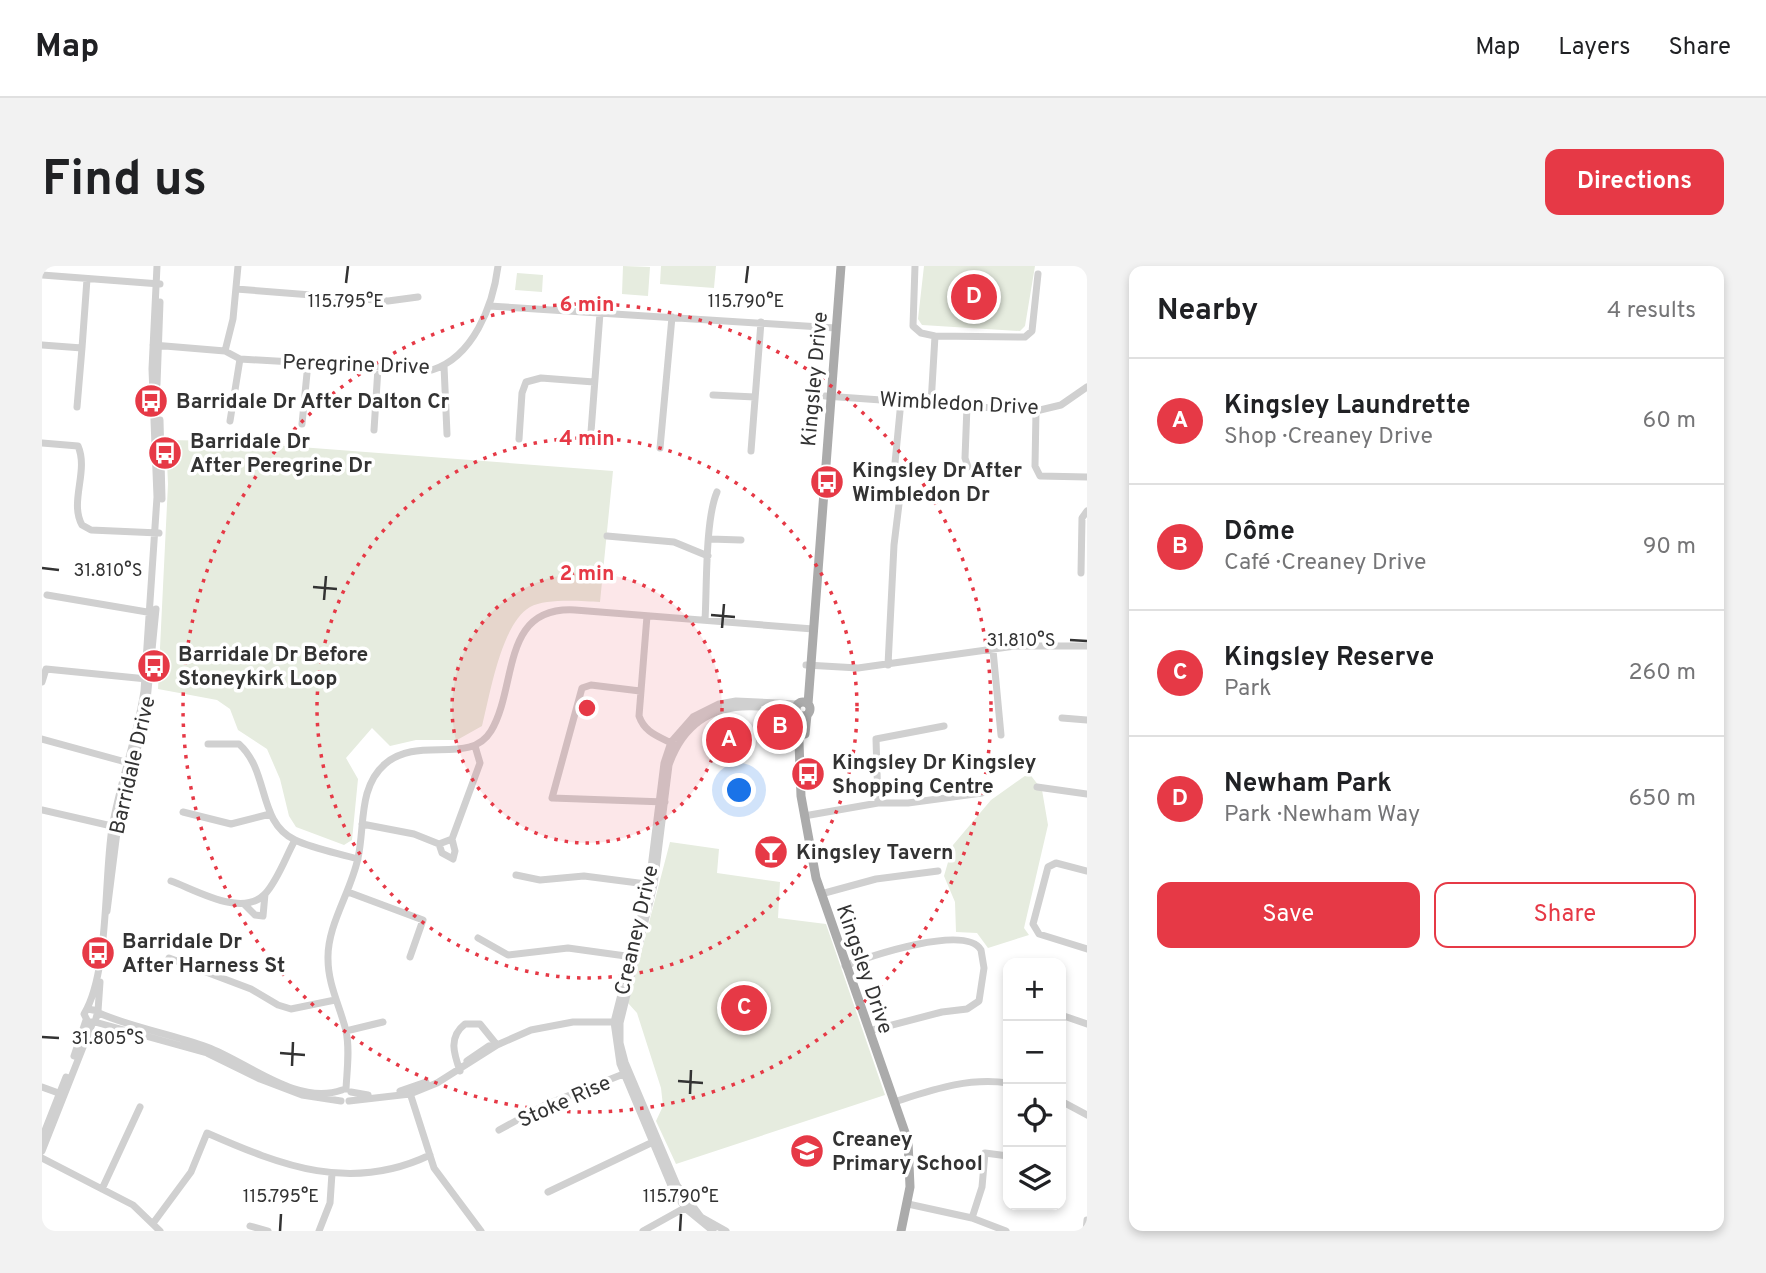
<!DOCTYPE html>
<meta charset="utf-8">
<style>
body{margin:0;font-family:Overpass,sans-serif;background:#f2f2f2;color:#202124}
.controls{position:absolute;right:21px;bottom:21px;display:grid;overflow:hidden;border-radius:14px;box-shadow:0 4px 10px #0003}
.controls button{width:63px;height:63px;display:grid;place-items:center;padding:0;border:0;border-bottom:2px solid #e0e0e0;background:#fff;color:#202124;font:35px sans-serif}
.you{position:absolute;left:698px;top:525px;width:24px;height:24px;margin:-18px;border:5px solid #fff;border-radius:50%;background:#1a73e8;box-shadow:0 0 0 10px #1a73e833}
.badge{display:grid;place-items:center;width:46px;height:46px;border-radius:50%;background:#e63946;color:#fff;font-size:23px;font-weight:700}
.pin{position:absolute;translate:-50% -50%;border:4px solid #fff;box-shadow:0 2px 7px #0006}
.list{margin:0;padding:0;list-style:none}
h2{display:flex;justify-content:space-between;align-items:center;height:91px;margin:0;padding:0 28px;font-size:30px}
h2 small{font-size:23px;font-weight:400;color:#757577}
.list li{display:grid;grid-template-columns:46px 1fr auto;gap:21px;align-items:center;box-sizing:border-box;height:126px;padding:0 28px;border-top:2px solid #e0e0e0}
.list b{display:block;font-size:26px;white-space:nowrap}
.list p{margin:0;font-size:23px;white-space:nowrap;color:#757577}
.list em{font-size:23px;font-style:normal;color:#757577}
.actions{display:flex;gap:14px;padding:21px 28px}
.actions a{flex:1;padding:16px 0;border:2px solid #e63946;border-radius:14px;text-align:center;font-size:24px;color:#e63946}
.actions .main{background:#e63946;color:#fff}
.icon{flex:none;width:38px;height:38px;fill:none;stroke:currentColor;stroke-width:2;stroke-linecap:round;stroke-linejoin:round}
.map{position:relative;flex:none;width:1045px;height:965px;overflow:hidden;border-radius:14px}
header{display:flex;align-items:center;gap:42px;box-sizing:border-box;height:98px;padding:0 35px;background:#fff;border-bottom:2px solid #e0e0e0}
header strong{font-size:33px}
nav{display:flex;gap:38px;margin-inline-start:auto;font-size:24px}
.intro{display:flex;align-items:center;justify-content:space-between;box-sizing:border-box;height:168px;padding:0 42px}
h1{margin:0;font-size:49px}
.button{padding:18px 32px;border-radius:14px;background:#e63946;color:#fff;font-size:24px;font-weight:700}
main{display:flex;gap:42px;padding:0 42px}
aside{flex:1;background:#fff;border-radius:14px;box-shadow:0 4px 10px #0003}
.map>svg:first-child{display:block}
.green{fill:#e6ecdf}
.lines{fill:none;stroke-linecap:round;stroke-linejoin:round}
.minor{stroke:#d0d0d0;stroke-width:7}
.major{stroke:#ababab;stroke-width:9}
.ticks{fill:none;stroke:#333;stroke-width:2.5}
.ring{fill:none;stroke:#e63946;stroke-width:3.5;stroke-dasharray:3.5 7}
.labels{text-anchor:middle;stroke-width:7;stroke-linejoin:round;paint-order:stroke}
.street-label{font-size:21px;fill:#333;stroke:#fff}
.poi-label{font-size:21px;font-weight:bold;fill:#333;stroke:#fff;text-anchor:start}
.ticks-label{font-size:18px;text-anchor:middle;fill:#333;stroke:#fff;stroke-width:7;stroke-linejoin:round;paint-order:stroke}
.centre{fill:#e63946;stroke:#fff;stroke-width:3.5}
.ring-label{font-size:21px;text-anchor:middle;font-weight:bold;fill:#e63946;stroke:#fff;stroke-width:7;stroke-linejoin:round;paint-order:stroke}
</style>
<header>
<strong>Map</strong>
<nav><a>Map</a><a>Layers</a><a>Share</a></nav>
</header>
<div class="intro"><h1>Find us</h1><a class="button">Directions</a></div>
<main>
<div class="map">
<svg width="1045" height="965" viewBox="0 0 1045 965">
<rect width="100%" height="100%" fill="#fff"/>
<path class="green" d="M581 0 608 1 606 30 580 28Z
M619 0H674L672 22 618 18Z
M882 0H993L983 60 978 65 880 59 876 53Z
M475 7 501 9 500 26 473 24Z
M124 174 180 175 571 205 558 336C540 335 504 332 488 341 459 358 448 429 440 460L415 474H374L348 480 330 462 304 492 316 513 310 574 302 579 254 561 247 550 238 513 225 483 196 464 188 443 175 434 116 423 126 218Z
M987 507 1000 524 1006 559 982 662 987 669 946 682 935 667 914 666 913 636 902 610 911 579 949 534Z
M628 576 677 583 675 607 738 616 736 652 784 658 843 829 634 898 614 855 621 840 619 822 595 747 586 737Z"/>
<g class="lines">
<path class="minor" d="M873 0 871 60 879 67 893 70 983 71 990 65 996 8
M0 9 118 18
M194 23 346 35 376 31
M447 40 794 62
M0 79 40 82 45 13
M111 79 183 85 198 93 390 104C431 91 451 40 456 0
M183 85 191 53 196 0
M402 100 405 168
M115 118 118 36
M671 129 713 131
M783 130 994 145 1019 139 1045 121
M889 138 893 70
M925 140 923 192 926 201
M35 141 40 82
M994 145 993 200 998 210 1045 211
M118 154 120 233
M188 155 198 93
M260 158 266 97
M332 164 336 102
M477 173 480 127 484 116 499 112 552 116
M0 177 36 180C47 205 27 236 40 259L49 264 117 267
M548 179 558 47
M618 182 630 51
M709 185 719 56
M853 197 859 135
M565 270 632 276 666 290
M668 273 699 274
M1039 307 1040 252 1045 245
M5 329 111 347
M605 350 597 450C603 467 616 470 631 478
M663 354C665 322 663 254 675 226
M951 384 959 469
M764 399 816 402 973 380H1045
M846 399 852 279 857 238
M0 416 4 403 105 413
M598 425 549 419 540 422 510 532 623 536
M731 443 755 447
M1020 452 1045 454
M0 473 91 498
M166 478H197C228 506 215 556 253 574 272 583 296 587 316 593
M995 521 1045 528
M836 537 834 473 902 460
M0 544 74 561
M141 546 189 558 228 548
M762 550 836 537H866L940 527
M320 558 372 568 397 578 410 573 438 497 433 480
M397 578 400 587 411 593 413 585 410 573
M1045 605 1014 597 1006 601 991 658 997 668 1045 683
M474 609 498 614 542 610 612 619
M129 615C154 624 200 652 223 628 236 614 244 590 253 574
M306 626 381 654 368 691
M779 628 834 613 896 605
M202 638 213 649 221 650 223 628
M65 645 77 550 103 455 114 343
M436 672 466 689 526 682 591 691
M127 692 209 723 236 739 249 743 293 734
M803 700C827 690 924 658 939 684L942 702 937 735 925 743 900 746 827 765
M46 743 56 745 53 756H46L42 748C67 707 62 613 70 562 78 516 95 472 102 425L115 231 110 103 115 0
M56 745 58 716
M57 747C91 762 130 768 165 781 206 796 254 840 300 824
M1019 749 1045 758
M53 756 165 787 218 813 260 829 299 835
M304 765 341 756
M32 790 44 754
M425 795 447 780
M418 805C412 788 406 771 423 758H438L455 779
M0 821 22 829
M304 823C305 804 308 783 304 765 298 740 286 719 286 693 285 659 309 626 316 592 323 561 316 521 343 498 376 469 428 500 449 465 476 420 458 340 533 344L771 363
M367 824 392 902 439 965
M358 825 384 816
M309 826 326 829
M307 835 368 828 395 817 455 779 489 764 531 756H577
M1019 835 1045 849
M852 836C890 824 926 811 966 817
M457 864 503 839 584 807
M0 872 24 811
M0 885 51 756
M0 892 91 939 118 965
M60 923 98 841
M506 926 613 875
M866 938 930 952 964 965
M930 952 940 921 943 887 966 890
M112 956 149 906 165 867C240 900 309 927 388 889
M208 960 226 965
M277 965 288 937 290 907
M601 965 646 940
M671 965 643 942 630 922 578 798 572 756 607 618 622 497 629 476 651 451 677 438 694 435 755 438
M684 965 659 951 635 919 583 796 578 777V757L612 619 627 499C642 456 672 438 716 441
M1044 965 1045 954"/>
<path class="major" d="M754 443a7 7 0 1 1 14 0a7 7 0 1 1-14 0Z
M766 438 799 0
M756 449 759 530 774 612 866 875 868 921 859 965
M763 468 765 449"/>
</g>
<path class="ticks" d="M304 17 306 0M704 17 706 0M0 302 17 304M271 321 295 323M282 334 284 310M669 349 693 351M680 362 682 338M1028 374 1045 375M0 771 17 772M238 787 263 789M250 800 251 776M636 815 661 817M648 828 649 804M238 965 239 948M638 965 639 948"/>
<circle cx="545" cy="442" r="135" fill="#e63946" fill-opacity=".12"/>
<g class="ring">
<circle cx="545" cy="442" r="135"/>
<circle cx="545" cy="442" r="270"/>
<circle cx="545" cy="442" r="404"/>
</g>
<defs>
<g id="bus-disc" transform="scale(1.75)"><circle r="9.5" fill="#e63946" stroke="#fff"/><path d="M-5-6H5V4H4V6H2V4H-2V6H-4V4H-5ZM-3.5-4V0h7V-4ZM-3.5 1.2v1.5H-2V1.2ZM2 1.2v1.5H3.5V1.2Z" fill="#fff"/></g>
<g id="bar-disc" transform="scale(1.75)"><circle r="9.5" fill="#e63946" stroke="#fff"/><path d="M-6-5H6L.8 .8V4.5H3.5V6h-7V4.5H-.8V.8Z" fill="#fff"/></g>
<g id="school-disc" transform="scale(1.75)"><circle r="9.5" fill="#e63946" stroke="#fff"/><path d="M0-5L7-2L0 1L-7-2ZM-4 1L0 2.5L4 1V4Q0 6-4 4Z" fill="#fff"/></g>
</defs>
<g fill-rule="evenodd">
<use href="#bus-disc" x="109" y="135"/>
<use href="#bus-disc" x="123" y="187"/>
<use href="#bus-disc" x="785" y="216"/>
<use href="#bus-disc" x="112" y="400"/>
<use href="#bus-disc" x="766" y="508"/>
<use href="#bar-disc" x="729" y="586"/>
<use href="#bus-disc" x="56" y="687"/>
<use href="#school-disc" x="765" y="885"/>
</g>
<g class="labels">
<g class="street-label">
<text transform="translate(314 98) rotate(2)" y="7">Peregrine Drive</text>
<text transform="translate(772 113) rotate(-85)" y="7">Kingsley Drive</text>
<text transform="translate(917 137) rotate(3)" y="7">Wimbledon Drive</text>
<text transform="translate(90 499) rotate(-77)" y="7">Barridale Drive</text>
<text transform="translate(594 664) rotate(-77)" y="7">Creaney Drive</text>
<text transform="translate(823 703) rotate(71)" y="7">Kingsley Drive</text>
<text transform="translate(522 835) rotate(-24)" y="7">Stoke Rise</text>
</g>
<g class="poi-label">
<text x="134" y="142">Barridale Dr After Dalton Cr</text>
<text x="148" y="182">Barridale Dr<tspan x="148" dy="24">After Peregrine Dr</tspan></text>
<text x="810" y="211">Kingsley Dr After<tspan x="810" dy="24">Wimbledon Dr</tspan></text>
<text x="136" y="395">Barridale Dr Before<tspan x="136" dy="24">Stoneykirk Loop</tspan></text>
<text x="790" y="503">Kingsley Dr Kingsley<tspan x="790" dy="24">Shopping Centre</tspan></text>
<text x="754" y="593">Kingsley Tavern</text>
<text x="80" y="682">Barridale Dr<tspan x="80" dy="24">After Harness St</tspan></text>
<text x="790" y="880">Creaney<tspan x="790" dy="24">Primary School</tspan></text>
</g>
</g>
<g class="ticks-label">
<text x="304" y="41">115.795°E</text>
<text x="704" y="41">115.790°E</text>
<text x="66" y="310">31.810°S</text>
<text x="979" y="380">31.810°S</text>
<text x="66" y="778">31.805°S</text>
<text x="239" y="936">115.795°E</text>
<text x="639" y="936">115.790°E</text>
</g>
<circle cx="545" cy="442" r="10" class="centre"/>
<g class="ring-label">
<text x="545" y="45">6 min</text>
<text x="545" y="179">4 min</text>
<text x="545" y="314">2 min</text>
</g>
</svg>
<div class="controls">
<button>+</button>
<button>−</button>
<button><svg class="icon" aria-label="locate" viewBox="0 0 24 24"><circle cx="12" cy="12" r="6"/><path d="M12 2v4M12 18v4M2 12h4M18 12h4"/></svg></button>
<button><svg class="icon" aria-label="layers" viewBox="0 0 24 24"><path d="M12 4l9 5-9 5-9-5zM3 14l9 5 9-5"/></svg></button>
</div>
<div class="you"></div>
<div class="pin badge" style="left:687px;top:474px">A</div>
<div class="pin badge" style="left:738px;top:461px">B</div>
<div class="pin badge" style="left:702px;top:742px">C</div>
<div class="pin badge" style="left:932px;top:31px">D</div>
</div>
<aside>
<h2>Nearby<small>4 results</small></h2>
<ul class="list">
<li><span class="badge">A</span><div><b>Kingsley Laundrette</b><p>Shop · Creaney Drive</p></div><em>60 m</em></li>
<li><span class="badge">B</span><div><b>Dôme</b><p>Café · Creaney Drive</p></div><em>90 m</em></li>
<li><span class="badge">C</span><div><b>Kingsley Reserve</b><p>Park</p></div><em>260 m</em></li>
<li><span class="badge">D</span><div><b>Newham Park</b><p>Park · Newham Way</p></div><em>650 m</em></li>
</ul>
<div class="actions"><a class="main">Save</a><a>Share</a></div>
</aside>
</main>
